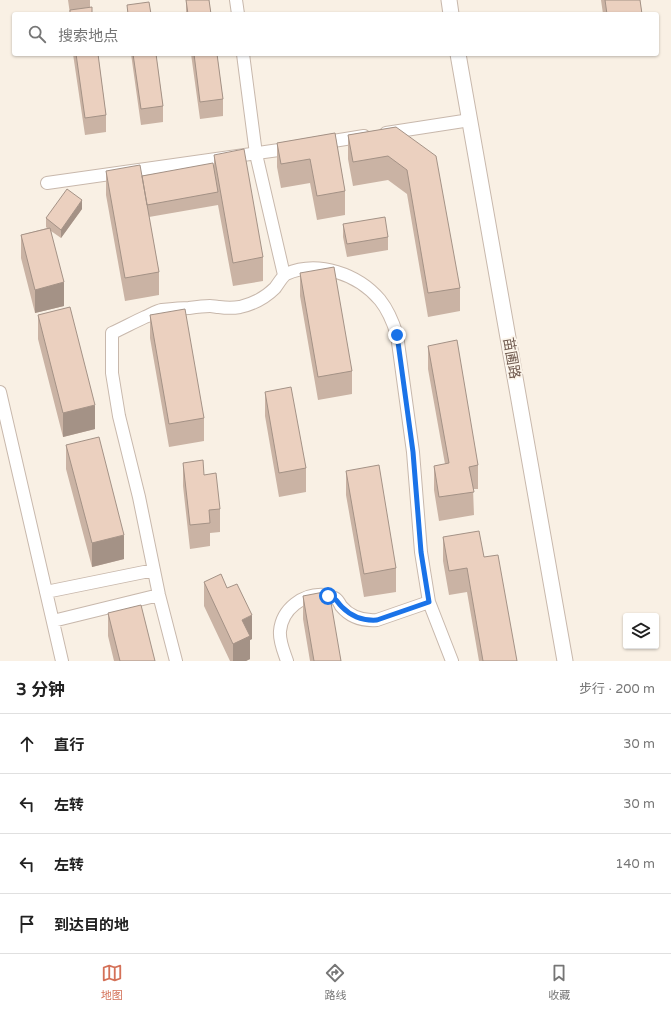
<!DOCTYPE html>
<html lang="zh">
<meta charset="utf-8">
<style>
body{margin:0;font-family:"Varela Round","Noto Sans SC",sans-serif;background:#f2f2f2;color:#222}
.controls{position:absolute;right:12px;bottom:12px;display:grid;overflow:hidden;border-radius:4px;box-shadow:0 1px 3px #0004}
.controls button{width:36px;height:36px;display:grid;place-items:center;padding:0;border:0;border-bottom:1px solid #e0e0e0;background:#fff;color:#222;font:20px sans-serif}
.stop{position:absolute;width:12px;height:12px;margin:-9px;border:3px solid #1a73e8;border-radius:50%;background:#fff}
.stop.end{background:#1a73e8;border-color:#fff;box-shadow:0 1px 4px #0008}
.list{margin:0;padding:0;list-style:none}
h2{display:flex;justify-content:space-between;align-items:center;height:52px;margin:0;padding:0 16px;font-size:17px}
h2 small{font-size:13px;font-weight:400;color:#767676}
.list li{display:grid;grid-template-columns:26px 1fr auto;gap:12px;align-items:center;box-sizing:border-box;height:60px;padding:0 16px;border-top:1px solid #e0e0e0}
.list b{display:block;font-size:15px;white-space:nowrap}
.list em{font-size:13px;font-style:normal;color:#767676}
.icon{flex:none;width:22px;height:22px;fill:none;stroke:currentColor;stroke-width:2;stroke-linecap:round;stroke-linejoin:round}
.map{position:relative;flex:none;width:671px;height:661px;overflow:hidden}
.search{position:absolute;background:#fff;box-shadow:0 1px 3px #0004;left:12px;right:12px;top:12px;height:44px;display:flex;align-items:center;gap:10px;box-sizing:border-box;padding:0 14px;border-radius:4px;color:#767676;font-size:15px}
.sheet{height:292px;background:#fff}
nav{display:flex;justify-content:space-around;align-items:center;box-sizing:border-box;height:56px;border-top:1px solid #e0e0e0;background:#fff;font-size:11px;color:#767676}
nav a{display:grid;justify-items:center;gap:2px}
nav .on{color:#d47158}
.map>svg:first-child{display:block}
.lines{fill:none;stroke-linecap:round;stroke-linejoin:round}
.minor-casing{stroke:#c8b8ac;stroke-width:14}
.tertiary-casing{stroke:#c8b8ac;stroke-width:17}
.minor{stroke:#fff;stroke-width:12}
.tertiary{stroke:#fff;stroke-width:15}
.wall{fill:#cab3a4}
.shaded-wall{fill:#a49286}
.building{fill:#ebd0bf;stroke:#a49286}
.route{stroke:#1a73e8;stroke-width:5}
.labels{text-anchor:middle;stroke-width:3.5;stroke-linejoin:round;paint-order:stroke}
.street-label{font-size:14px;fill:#6e584d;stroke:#fcf5ea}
</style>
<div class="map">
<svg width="671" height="661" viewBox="0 0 671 661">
<rect width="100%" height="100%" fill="#f9f0e4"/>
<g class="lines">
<g class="minor-casing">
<path id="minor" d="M236 0 238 14
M243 54 256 154 284 275
M386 133 470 120
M321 143 364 136
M47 183 293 148
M0 392 62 661
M46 592 154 570
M53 621 159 595
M176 661 159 595 139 497 119 416 112 373V333C123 328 134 322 145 317 150 315 156 311 162 310 171 309 180 308 189 308 196 307 203 306 210 306 213 306 216 307 219 307 226 308 234 308 240 307 253 304 266 297 275 288 278 284 282 277 286 274 318 260 358 274 380 300 388 310 393 322 397 335L413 452 421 552 429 602 452 661
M287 661C284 652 279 641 280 631 282 609 303 593 325 595 328 596 334 597 336 599 338 600 340 604 341 606 350 617 363 621 377 620L429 602"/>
</g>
<g class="tertiary-casing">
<path id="tertiary" d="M449 0 451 14
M458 54 565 661"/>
</g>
<use href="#minor" class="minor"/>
<use href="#tertiary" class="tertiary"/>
</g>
<path class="wall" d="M68 0H90V7L92 14H70Z
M186 0H209L211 14H186Z
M601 0H640L642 14H603Z
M73 54H98L106 115V132L85 135Z
M131 54H156L163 106V122L141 125Z
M191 54H217L223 99V116L200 119Z
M396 127 460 288V311L428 317 407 194 388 180 353 186 348 159V135Z
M335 133 345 191V215L317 220 310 183 281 188 277 167V143Z
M214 155 263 257V281L233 286 218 205 149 217 159 272V295L125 301 106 195V171L142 176 214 165Z
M82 209 61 238 51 231 64 306 35 313 21 258V235L47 228 46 227V218Z
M343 224 388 237V250L347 257 343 237Z
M300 273 352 371V394L318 400 300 296Z
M38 315 95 429 63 437 38 339Z
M150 315 204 418V441L169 447 150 338Z
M428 346 478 465V489H473L474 515 439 521 434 490V466L445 464 428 369Z
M265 392 306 468V492L279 497 265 416Z
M66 445 124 559 92 567 66 469Z
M183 463 204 475 220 509V532L210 533V546L190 549 183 486Z
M346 471 396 568V592L364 597 346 495Z
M443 537 484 557 517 661H479L467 592 449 595 443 561Z
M204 582 227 588 252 639 250 640V659L246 661H230L204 606Z
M303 596 341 661H310L303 619Z
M108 613 155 661H114L108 636Z"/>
<path class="shaded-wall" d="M82 200V209L61 238V230Z
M64 282V306L35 313V290Z
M95 405V429L63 437V413Z
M124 535V559L92 567V543Z
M252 615V639L250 640V659L246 661H233V644L242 620Z"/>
<path class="building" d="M186 0H209L211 14H188Z
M605 0H640L642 14H607Z
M149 2 151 14H128L127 5Z
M92 7V14H70V10Z
M76 54H98L106 115 85 118Z
M133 54H156L163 106 141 109Z
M194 54H217L223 99 200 102Z
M396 127 436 156 460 288 428 293 407 170 388 156 353 162 348 135Z
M335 133 345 191 317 196 310 159 281 164 277 143Z
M244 149 263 257 233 263 214 155Z
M213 163 218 192 147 205 142 176Z
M140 165 159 272 125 278 106 171Z
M67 189 82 200 61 230 46 218Z
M385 217 388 237 347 244 343 224Z
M50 228 64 282 35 290 21 235Z
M334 267 352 371 318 377 300 273Z
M70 307 95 405 63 413 38 315Z
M185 309 204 418 169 424 150 315Z
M457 340 478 465 469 467 474 492 439 497 434 466 449 463 428 346Z
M291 387 306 468 279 473 265 392Z
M99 437 124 535 92 543 66 445Z
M203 460 204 475 216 473 220 509 209 510 210 523 190 525 183 463Z
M379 465 396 568 364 574 346 471Z
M479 531 484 557 498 555 517 661H483L467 568 449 571 443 537Z
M221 574 227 588 237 584 252 615 242 620 250 636 233 644 204 582Z
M329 591 341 661H314L303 596Z
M141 605 155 661H120L108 613Z"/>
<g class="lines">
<path class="route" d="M328 596C339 600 335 600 342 607 352 617 363 621 377 620L429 602 421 552 413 452 397 335"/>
</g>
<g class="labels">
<g class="street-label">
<text transform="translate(512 358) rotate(80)" y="5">苗圃路</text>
</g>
</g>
</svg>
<div class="controls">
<button><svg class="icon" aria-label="layers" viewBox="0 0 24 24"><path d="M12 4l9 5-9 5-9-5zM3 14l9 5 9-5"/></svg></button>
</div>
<div class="stop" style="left:328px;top:596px"></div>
<div class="stop end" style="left:397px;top:335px"></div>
<div class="search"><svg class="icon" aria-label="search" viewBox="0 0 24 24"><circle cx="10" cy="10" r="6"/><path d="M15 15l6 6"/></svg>搜索地点</div>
</div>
<section class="sheet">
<h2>3 分钟<small>步行 · 200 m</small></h2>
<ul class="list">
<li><svg class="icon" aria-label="ahead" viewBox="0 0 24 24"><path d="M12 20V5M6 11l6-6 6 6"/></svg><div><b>直行</b></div><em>30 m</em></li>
<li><svg class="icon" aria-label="left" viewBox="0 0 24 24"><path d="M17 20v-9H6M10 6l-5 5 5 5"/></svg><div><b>左转</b></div><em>30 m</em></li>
<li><svg class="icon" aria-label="left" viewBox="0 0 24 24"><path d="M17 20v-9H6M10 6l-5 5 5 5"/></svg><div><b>左转</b></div><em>140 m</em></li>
<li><svg class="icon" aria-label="arrive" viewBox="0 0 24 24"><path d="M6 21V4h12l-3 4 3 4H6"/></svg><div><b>到达目的地</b></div></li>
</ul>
</section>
<nav>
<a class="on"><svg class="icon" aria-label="map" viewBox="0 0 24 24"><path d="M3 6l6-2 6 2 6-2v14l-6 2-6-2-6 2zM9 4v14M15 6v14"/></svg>地图</a>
<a><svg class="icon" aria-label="directions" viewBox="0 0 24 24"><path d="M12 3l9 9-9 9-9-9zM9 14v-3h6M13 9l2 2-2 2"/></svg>路线</a>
<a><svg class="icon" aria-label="saved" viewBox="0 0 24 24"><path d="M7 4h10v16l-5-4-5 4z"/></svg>收藏</a>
</nav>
